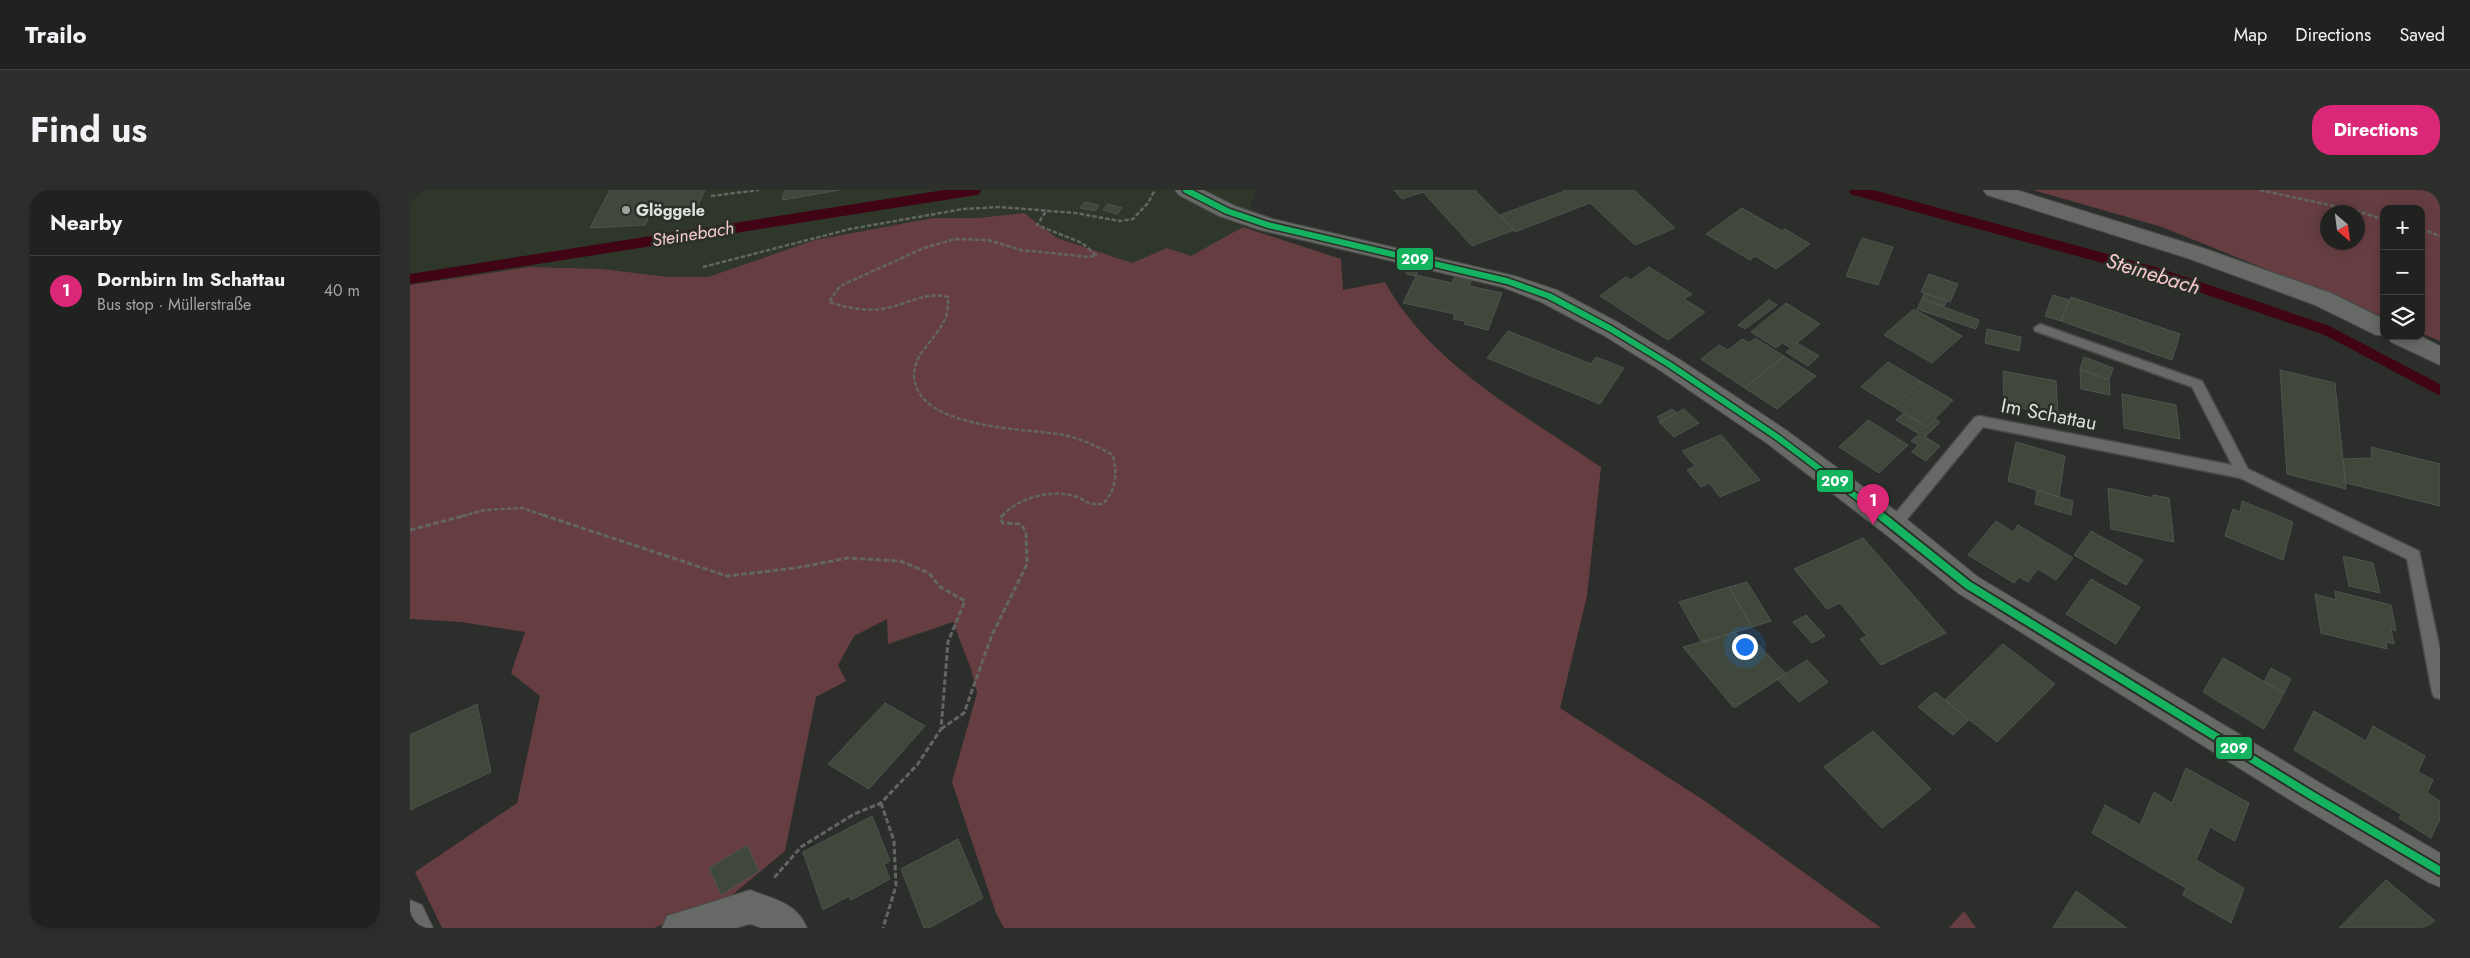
<!DOCTYPE html>
<meta charset="utf-8">
<style>
body{margin:0;font-family:Jost,sans-serif;background:#2d2f2d;color:#f1f3f6}
.controls{position:absolute;right:15px;top:15px;display:grid;overflow:hidden;border-radius:10px;box-shadow:0 2px 12px #0003}
.controls button{width:45px;height:45px;display:grid;place-items:center;padding:0;border:0;border-bottom:1px solid #3d3f3e;background:#202220;color:#f1f3f6;font:25px sans-serif}
.compass{position:absolute;left:1910px;top:15px;width:45px;height:45px;border-radius:50%;background:#202220;box-shadow:0 2px 12px #0003;rotate:152deg}
.you{position:absolute;left:1334px;top:456px;width:18px;height:18px;margin:-12px;border:4px solid #fff;border-radius:50%;background:#1a73e8;box-shadow:0 0 0 8px #1a73e833}
.badge{display:grid;place-items:center;width:32px;height:32px;border-radius:50%;background:#db2777;color:#fff;font-size:16px;font-weight:700}
.pin{position:absolute;translate:-50% -41px;filter:drop-shadow(0 1px 2px #0008)}
.pin::after{content:'';position:absolute;top:26px;width:18px;height:15px;background:inherit;clip-path:polygon(0 0,100% 0,50% 100%)}
.list{margin:0;padding:0;list-style:none}
h2{display:flex;justify-content:space-between;align-items:center;height:65px;margin:0;padding:0 20px;font-size:21px}
h2 small{font-size:16px;font-weight:400;color:#a2a4a5}
.list li{display:grid;grid-template-columns:32px 1fr auto;gap:15px;align-items:center;box-sizing:border-box;height:70px;padding:0 20px;border-top:1px solid #3d3f3e}
.list b{display:block;font-size:19px;white-space:nowrap}
.list p{margin:0;font-size:16px;white-space:nowrap;color:#a2a4a5}
.list em{font-size:16px;font-style:normal;color:#a2a4a5}
.icon{flex:none;width:28px;height:28px;fill:none;stroke:currentColor;stroke-width:2;stroke-linecap:round;stroke-linejoin:round}
.map{position:relative;flex:none;width:2030px;height:738px;overflow:hidden;border-radius:20px}
header{display:flex;align-items:center;gap:30px;box-sizing:border-box;height:70px;padding:0 25px;background:#202220;border-bottom:1px solid #3d3f3e}
header strong{font-size:24px}
nav{display:flex;gap:28px;margin-inline-start:auto;font-size:18px}
.intro{display:flex;align-items:center;justify-content:space-between;box-sizing:border-box;height:120px;padding:0 30px}
h1{margin:0;font-size:35px}
.button{padding:12px 22px;border-radius:20px;background:#db2777;color:#fff;font-size:18px;font-weight:700}
main{display:flex;gap:30px;padding:0 30px}
aside{flex:1;background:#202220;border-radius:20px;box-shadow:0 2px 12px #0003}
.map>svg:first-child{display:block}
.built{fill:#2e372a}
.green{fill:#663e42;fill-rule:evenodd}
.lines{fill:none;stroke-linecap:round;stroke-linejoin:round}
.stream{stroke:#400414;stroke-width:10}
.building{fill:#3f483b;stroke:#50534f}
.service-casing{stroke:#484a47;stroke-width:3}
.minor-casing{stroke:#484a47;stroke-width:2}
.path-far1{stroke:#636563;stroke-width:2.5;stroke-dasharray:4.5 2;stroke-linecap:butt}
.path{stroke:#636563;stroke-width:3;stroke-dasharray:5.5 2.5;stroke-linecap:butt}
.service{fill:#666965;fill-rule:evenodd}
.minor{fill:#666965;fill-rule:evenodd}
.bus-1-far1-casing{stroke:#2a3028;stroke-width:9}
.bus-1-casing{stroke:#2a3028;stroke-width:12}
.bus-1-far1{stroke:#13b360;stroke-width:6}
.bus-1{stroke:#13b360;stroke-width:8}
.poi-dot{fill:#9fa29e;stroke:#2a3028;stroke-width:2}
.labels{text-anchor:middle;stroke-width:5;stroke-linejoin:round;paint-order:stroke}
.far-poi-label{font-size:16px;font-weight:bold;fill:#dde1dc;stroke:#2a3028;text-anchor:start}
.far-water-label{font-size:18px;font-style:italic;fill:#f7cace;stroke:#2a3028}
.street-label{font-size:20px;fill:#dde1dc;stroke:#2a3028}
.water-label{font-size:21px;font-style:italic;fill:#f7cace;stroke:#2a3028}
.line-badge{stroke:#2a3028;stroke-width:2}
.badge-label{font-size:14px;text-anchor:middle;font-weight:bold;fill:#fff}
</style>
<header>
<strong>Trailo</strong>
<nav><a>Map</a><a>Directions</a><a>Saved</a></nav>
</header>
<div class="intro"><h1>Find us</h1><a class="button">Directions</a></div>
<main>
<aside>
<h2>Nearby<small></small></h2>
<ul class="list">
<li><span class="badge">1</span><div><b>Dornbirn Im Schattau</b><p>Bus stop · Müllerstraße</p></div><em>40 m</em></li>
</ul>
</aside>
<div class="map">
<svg width="2030" height="738" viewBox="0 0 2030 738">
<rect width="100%" height="100%" fill="#2b2e2a"/>
<path class="built" d="M0 0H846L833 37 781 67 757 58 722 73 647 48 614 23 568 28H523L405 50 298 87H259L192 79 120 77 0 95Z"/>
<path class="green" d="M1623 0H2030V151L2011 143V19H1974V127L1752 37ZM1918 22H1948V52H1918Z
M614 23 647 48 722 73 757 58 781 66 833 37 931 69 933 100 975 92C1021 176 1114 224 1191 277L1177 406 1150 518 1295 611 1471 738H594L586 723 542 592 567 503 561 479 543 432 478 454 477 429 444 446 428 475 436 491 406 507 375 661 321 706 244 738H32L5 682 107 613 130 506 101 483 115 442 51 432 0 429V95L120 77 192 79 259 87H298L405 50 523 28H568Z
M1554 721 1566 738H1539Z"/>
<g class="lines">
<path class="stream" d="M1444 0 1748 83 1916 140 2030 200
M0 89 566 0"/>
</g>
<path class="building" d="M200 0H295L284 24 255 26 260 15 245 16 235 35 180 38Z
M375 0H430L372 10Z
M984 0H1065L1104 40 1062 56 1013 2 992 9Z
M1157 0H1224L1265 38 1225 55 1180 13 1105 42 1090 25Z
M675 12 689 15 685 21 670 18Z
M698 14 712 18 707 24 693 20Z
M1332 18 1372 41 1375 39 1400 54 1366 79 1345 66 1340 70 1296 44Z
M1452 48 1483 57 1468 95 1436 86Z
M1000 75 1010 78 1006 85 1042 93 1045 86 1062 90 1059 96 1092 103 1078 140 1054 134 1055 131 1043 129 1045 124 993 113 1006 86 996 84Z
M1239 77 1282 104 1274 109 1295 122 1258 150 1190 106 1216 87 1221 90Z
M1519 84 1548 94 1540 112 1511 102Z
M1514 103 1537 111 1534 116 1512 109Z
M1643 105 1659 110 1651 131 1635 126Z
M1661 107 1770 144 1762 170 1651 131Z
M1512 109 1569 130 1566 139 1507 119Z
M1359 110 1367 115 1335 139 1328 135Z
M1376 113 1410 134 1387 153 1409 166 1398 176 1376 162 1381 158 1372 153 1366 158 1341 142Z
M1504 119 1552 146 1522 173 1474 145Z
M1577 139 1611 147 1609 161 1575 153Z
M1098 141 1181 174 1186 167 1214 178 1190 214 1077 168Z
M1345 148 1374 166 1335 198 1291 169 1309 155 1318 160 1332 149 1339 153Z
M1374 166 1406 186 1367 219 1335 198Z
M1674 167 1703 178 1699 190 1670 179Z
M1478 172 1510 191 1484 217 1451 197Z
M1670 179 1699 190 1700 205 1671 199Z
M1870 180 1925 193 1936 299 1877 284Z
M1593 181 1646 191 1648 225 1594 215Z
M1510 191 1543 210 1517 237 1484 217Z
M1712 204 1766 215 1770 249 1714 238Z
M1262 219 1267 223 1251 232 1247 227Z
M1274 219 1289 233 1264 247 1249 232Z
M1494 223 1517 237 1525 229 1530 232 1515 247 1530 256 1516 271 1502 262 1508 255 1501 251 1509 244 1486 230Z
M1458 230 1498 255 1469 283 1429 257Z
M1311 245 1350 290 1310 307 1299 293 1291 297 1277 280 1285 276 1272 261Z
M1606 252 1655 266 1649 307 1598 291Z
M1961 257 2030 274V316L1936 293 1933 269 1962 268Z
M1698 298 1743 308V305L1759 308 1764 352 1701 339Z
M1627 300 1663 311 1661 325 1625 314Z
M1832 311 1883 332 1873 370 1815 346 1823 319 1830 322Z
M1586 331 1603 342 1608 335 1663 368 1646 390 1628 379 1618 392 1609 387 1604 393 1558 365Z
M1681 341 1733 370 1716 395 1664 365Z
M1453 348 1536 443 1471 475 1450 449 1457 446 1430 413 1417 419 1384 379Z
M1933 366 1963 373 1970 403 1939 396Z
M1681 389 1730 417 1706 454 1656 424Z
M1337 392 1361 431 1342 437 1319 397Z
M1319 397 1342 437 1292 453 1269 412Z
M1925 401 1981 415 1986 441 1981 439 1984 454 1976 452 1977 459 1911 443 1905 404 1926 410Z
M1396 425 1415 446 1402 453 1383 432Z
M1325 442 1336 454 1344 450 1376 484 1324 518 1273 457Z
M1593 454 1645 494 1587 552 1535 510Z
M1813 468 1874 503 1854 539 1793 502Z
M1397 470 1418 492 1389 512 1367 489Z
M1861 478 1881 489 1874 503 1854 492Z
M1525 502 1559 530 1543 545 1508 517Z
M475 513 515 536 459 599 418 574Z
M67 514 81 582 0 620V545Z
M1904 521 1956 551 1963 536 2015 566 2008 582 2023 590 2017 603 2030 611V629L2021 648 1989 628 1991 624 1884 560Z
M1463 541 1521 599 1472 638 1414 577Z
M1776 578 1839 613 1825 651 1800 637 1786 670 1834 698 1821 733 1773 705 1776 698 1682 643 1695 615 1730 635 1744 602 1762 613Z
M462 626 480 671 474 674 480 689 441 710 439 706 413 720 393 662Z
M548 649 573 708 519 738H514L491 679Z
M337 655 349 681 311 705 299 678Z
M1976 690 2030 735V738H1929Z
M1666 701 1717 738H1643Z"/>
<g class="lines">
<g class="service-casing">
<path id="service" d="M1630 134 1792 191 1838 279 2009 361 2030 460V509L2024 507 2022 502 1997 369 1830 288 1573 237 1489 339H1479L1477 335 1479 331 1565 227 1570 226 1822 275 1782 197 1625 141 1624 138Z"/>
</g>
<g class="minor-casing">
<path id="minor" d="M765 0H793L825 16 863 29 1105 86 1147 100 1209 133 1269 169 1376 240 1494 327 1568 387 1912 594 2030 663V697L2018 692 1890 616 1548 403 1474 343 1358 254 1251 181 1193 145 1131 112 1092 97 850 40 809 26 769 5Z
M1573 0H1607L1793 58 1921 103 1974 129V146H2010L2030 156V175L1981 152 1977 146 1966 145 1905 115 1777 68 1577 5Z
M340 700C364 709 387 713 397 738H352L340 734 326 738H252L257 726Z
M0 710 12 715 23 738H0Z"/>
</g>
<path class="path-far1" d="M1850 0 1951 22 1974 30
M301 6 349 0
M2011 39 2030 46
M293 77 440 39 553 19 590 17 665 23 710 31 723 29 738 13 745 0
M52 326 75 320 112 318 136 326
M592 326C608 308 640 299 664 306 678 310 673 315 693 314 707 298 707 285 703 265 687 256 671 249 654 245 617 238 507 240 504 186 503 165 525 150 533 133 538 125 538 116 538 107 516 101 498 114 477 118 457 122 438 118 419 112L430 96 514 58 545 49 578 50 611 60 679 67 686 65 672 53 627 35 637 20"/>
<path class="path" d="M133 325 317 386 386 378 438 368 490 371 519 383 529 396 555 411 538 452 531 539 507 575 471 613 444 624 391 657 363 689
M0 340 57 325
M531 539 554 523 582 445 617 374 616 342 611 334 593 333 590 328 593 325
M471 613 484 651 486 696 473 738"/>
<use href="#service" class="service"/>
<use href="#minor" class="minor"/>
<g class="bus-1-far1-casing">
<path id="bus-1-far1" d="M776 0 817 21 858 35 1097 91 1139 106 1201 139 1260 175 1367 247 1472 326"/>
</g>
<g class="bus-1-casing">
<path id="bus-1" d="M1470 325 1558 395 1901 605 2030 681"/>
</g>
<use href="#bus-1-far1" class="bus-1-far1"/>
<use href="#bus-1" class="bus-1"/>
</g>
<circle class="poi-dot" cx="216" cy="20" r="5"/>
<g class="labels">
<g class="far-poi-label">
<text x="226" y="26">Glöggele</text>
</g>
<g class="far-water-label">
<text transform="translate(283 44) rotate(-9)" y="6">Steinebach</text>
</g>
<g class="street-label">
<text transform="translate(1639 224) rotate(11)" y="7">Im Schattau</text>
</g>
<g class="water-label">
<text transform="translate(1743 84) rotate(17)" y="7">Steinebach</text>
</g>
</g>
<g class="line-badge">
<rect x="986" y="57" width="38" height="24" rx="5" fill="#13b360"/>
<rect x="1406" y="279" width="38" height="24" rx="5" fill="#13b360"/>
<rect x="1805" y="546" width="38" height="24" rx="5" fill="#13b360"/>
</g>
<g class="badge-label">
<text x="1005" y="74">209</text>
<text x="1425" y="296">209</text>
<text x="1824" y="563">209</text>
</g>
</svg>
<div class="controls">
<button>+</button>
<button>−</button>
<button><svg class="icon" aria-label="layers" viewBox="0 0 24 24"><path d="M12 4l9 5-9 5-9-5zM3 14l9 5 9-5"/></svg></button>
</div>
<svg class="compass" viewBox="-18 -18 36 36"><path d="M0-13l5 13h-10z" fill="#e53935"/><path d="M0 13l5-13h-10z" fill="#a2a4a5"/></svg>
<div class="you"></div>
<div class="pin badge" style="left:1463px;top:335px">1</div>
</div>
</main>
